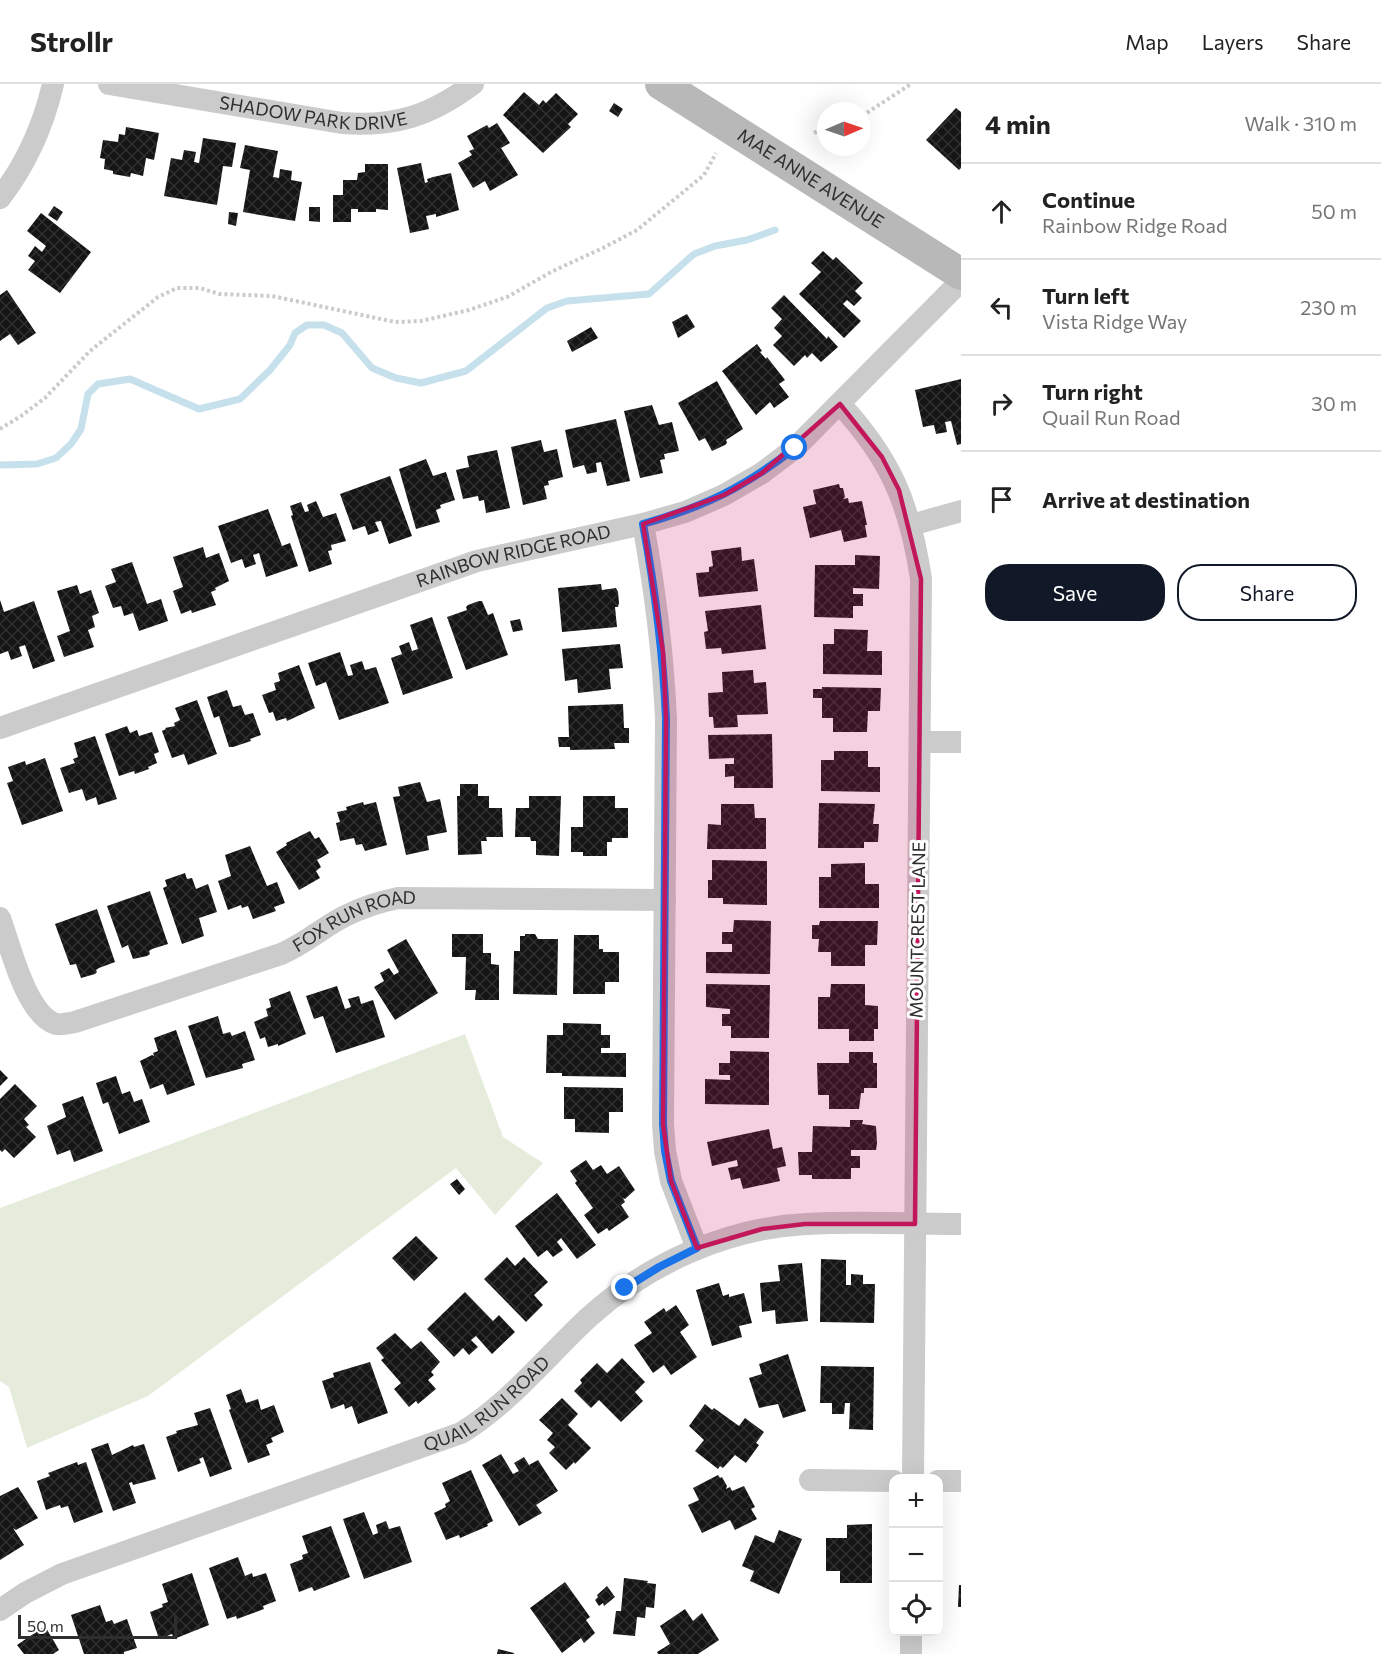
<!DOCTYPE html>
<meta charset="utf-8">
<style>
body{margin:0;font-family:Commissioner,sans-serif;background:#f2f2f2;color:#222}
.controls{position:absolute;right:18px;bottom:18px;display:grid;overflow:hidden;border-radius:12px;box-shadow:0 6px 24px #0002}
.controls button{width:54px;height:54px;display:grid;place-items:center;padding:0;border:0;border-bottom:2px solid #e0e0e0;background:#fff;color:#222;font:30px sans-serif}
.compass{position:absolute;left:817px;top:18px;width:54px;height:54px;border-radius:50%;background:#fff;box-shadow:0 6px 24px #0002;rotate:88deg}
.scale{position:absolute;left:18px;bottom:15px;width:159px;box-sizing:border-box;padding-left:6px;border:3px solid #2e2e2e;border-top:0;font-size:16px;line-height:21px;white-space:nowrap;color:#2e2e2e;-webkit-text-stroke:4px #fff;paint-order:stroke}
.stop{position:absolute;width:18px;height:18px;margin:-14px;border:4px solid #1a73e8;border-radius:50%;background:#fff}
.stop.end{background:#1a73e8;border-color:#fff;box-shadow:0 2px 6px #0008}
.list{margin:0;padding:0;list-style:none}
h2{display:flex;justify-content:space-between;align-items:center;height:78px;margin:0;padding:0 24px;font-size:26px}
h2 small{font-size:20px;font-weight:400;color:#767676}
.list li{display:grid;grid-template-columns:39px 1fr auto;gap:18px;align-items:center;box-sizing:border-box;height:96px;padding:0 24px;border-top:2px solid #e0e0e0}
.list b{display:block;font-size:22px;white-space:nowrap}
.list p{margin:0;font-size:20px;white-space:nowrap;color:#767676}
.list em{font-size:20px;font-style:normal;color:#767676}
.actions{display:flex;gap:12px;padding:18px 24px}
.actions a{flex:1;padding:14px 0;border:2px solid #111827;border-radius:24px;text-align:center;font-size:21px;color:#111827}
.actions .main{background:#111827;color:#fff}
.icon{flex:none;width:33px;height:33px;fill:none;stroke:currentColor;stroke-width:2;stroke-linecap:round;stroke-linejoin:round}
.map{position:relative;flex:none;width:961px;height:1570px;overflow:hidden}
header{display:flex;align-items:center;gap:36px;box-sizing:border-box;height:84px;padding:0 30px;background:#fff;border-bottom:2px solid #e0e0e0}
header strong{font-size:28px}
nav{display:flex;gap:33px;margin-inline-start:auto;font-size:21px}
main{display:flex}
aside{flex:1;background:#fff}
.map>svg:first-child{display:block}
.grass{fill:#e5ecdb}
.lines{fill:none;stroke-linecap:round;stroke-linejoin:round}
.stream{stroke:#c6e0ec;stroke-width:7}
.building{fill:url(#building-cross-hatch)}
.path{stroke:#cbcbcb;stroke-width:4;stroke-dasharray:3 3;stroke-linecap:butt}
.street{stroke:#cbcbcb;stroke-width:22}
.secondary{stroke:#b8b8b8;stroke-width:32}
.route{stroke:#1a73e8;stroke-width:8}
.marked{fill:#c2185b;fill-opacity:0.2;stroke:#c2185b;stroke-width:4.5;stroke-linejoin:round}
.labels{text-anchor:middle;stroke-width:6;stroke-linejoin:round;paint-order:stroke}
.street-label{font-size:18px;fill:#2e2e2e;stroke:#fff}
</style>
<header>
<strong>Strollr</strong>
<nav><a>Map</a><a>Layers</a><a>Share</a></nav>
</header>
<main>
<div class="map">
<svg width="961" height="1570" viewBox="0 0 961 1570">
<defs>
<pattern id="building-cross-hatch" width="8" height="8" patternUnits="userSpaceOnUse" patternTransform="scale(1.5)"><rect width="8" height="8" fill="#151515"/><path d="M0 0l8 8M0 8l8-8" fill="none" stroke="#2f2f2f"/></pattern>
</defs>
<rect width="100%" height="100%" fill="#fff"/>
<path class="grass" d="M465 950 503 1053 543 1079 495 1131 456 1084 148 1312 27 1364 9 1303 0 1297V1124Z"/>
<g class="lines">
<path class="stream" d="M0 381 37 380 56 374 71 360 81 345 88 310 98 300 130 295 199 325 240 315 270 286 290 261 295 249 307 241H324L342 249 372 284 396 294 421 299 466 287 547 224 567 217 649 210 694 170 715 162 747 156 775 146"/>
</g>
<path class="building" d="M524 8 539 21 543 16 546 19 556 9 578 30 568 40 571 43 543 69 503 31Z
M614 19 623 25 618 33 609 27Z
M956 24 961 28V84L959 86 926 56Z
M497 39 510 59 501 64 518 91 490 107 485 97 473 104 458 79 472 71 469 67 474 65 467 52 487 41 489 44Z
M126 43 159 49 154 76 146 74 143 92 131 89 130 93 113 90V87L104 85 105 75 100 74 103 56 118 58 119 50 125 51Z
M203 54 236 59 232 83 223 82 217 121 164 112 171 74 182 76 184 66 196 68 194 78 199 79Z
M245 61 278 67 273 93 279 94 280 85 292 87 291 96 302 98 295 137 243 128 250 86 240 84Z
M421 79 425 99 428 98 427 95 433 93 451 89 459 126 436 133V130L426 132 429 145 410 149 397 84Z
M365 80H388V126L376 125V128H358V125H351V138H333V111H343V96H357L358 89 365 88Z
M54 122 63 128 57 137 48 131Z
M309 123H320V138L309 137Z
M229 128 238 129 236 142 228 140Z
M41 129 91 168 60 209 28 186 35 177 28 172 35 162 42 168 46 162 27 147Z
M823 167 833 176 836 173 863 199 855 207 862 214 854 222 847 216 843 220 861 237 844 254 799 210 821 188 811 179Z
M7 206 36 249 18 261 10 250 0 257V211Z
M784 211 827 255 828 252 838 263 821 278 812 269 807 274 805 271 794 282 773 261 782 252 774 244 782 235 771 224Z
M687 230 695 243 678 254 672 238Z
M591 243 598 254 572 268 567 257Z
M757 260 762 267 760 268 766 275 767 273 785 296 779 300 789 313 774 324 770 318 756 331 722 287Z
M961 295V360L957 361 951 337 945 338 947 348 936 350 934 341 923 343 915 306Z
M717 297 743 345 726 356 727 359 725 361 712 367 705 354 699 357 678 319Z
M652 321 659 341 672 338 679 367 664 370 665 375 660 376 663 389 640 394 624 327Z
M616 335 630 397 607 402 601 378 596 379 597 388 587 390 584 381 573 384 565 346Z
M541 356 544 368 557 365 563 393 548 397 549 401 544 402 547 415 523 421 511 363Z
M497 366 510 424 486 429 484 416 479 417 478 412 463 415 456 386 469 383 467 372Z
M426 375 433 392 446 388 455 416 440 421 441 424 436 426 440 438 416 445 399 385Z
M390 392 412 452 389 460 381 437 375 438 379 447 368 451 365 442 353 446 340 410Z
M839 400 840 404H843L845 413 843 415 848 414 849 419 862 417 867 441H865L867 453 844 458 841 446 810 454 803 423 816 420 813 406Z
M316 417 323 433 336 429 346 457 331 461 332 466 328 467 332 480 309 488 291 432 293 431 290 422 301 418 305 428 309 427 307 421Z
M268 425 282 462 290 459 298 482 266 493 259 469 253 471 256 480 245 484 242 475 231 479 218 442Z
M203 463 206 474 219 469 229 497 215 504 216 506 211 508 216 521 192 529 191 526 181 530 173 507 183 503 173 473Z
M741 463 742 477 754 475 758 507 699 513 696 489 709 488V483L713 482 711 467Z
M855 471 880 472 879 505 853 504V510H863V522H853V534L814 533 815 481H855Z
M132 478 147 520 161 515 168 537 139 547 133 529 124 532 121 522 113 524 105 502 116 498 111 485Z
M601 500 602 506 616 504 618 508 619 519 618 523H615L617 543 562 548 558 504Z
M77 501 80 510 91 506 99 529 92 532 95 543 88 546 94 563 64 573 57 552 70 547 57 507Z
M0 516 4 528 34 517 55 577 33 585 25 561 19 563 22 572 11 576 8 567 0 570Z
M479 517H482L488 531 493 529 508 571 466 586 447 533 467 526 466 523 468 521Z
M761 521 766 565 722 570 721 564 706 565 704 548 708 547 705 527Z
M432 533 453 594 403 611 391 574 402 570 399 562 409 558 412 567 418 565 410 541Z
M520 535 523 546 513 548 510 537Z
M834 545 868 546 867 567H882V591L823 590V560H834Z
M620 560 623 584 609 585 611 605 578 609 577 595 565 597 562 565Z
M340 568 348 592 353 591 350 581 362 577 365 586 376 583 389 619 339 636 326 598 316 602 308 579Z
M299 581 315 624 287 637 286 634 276 637 273 628 269 629 262 611 276 606 274 599 280 597 278 589Z
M753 586 754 599 766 598 768 630 737 631 738 643 714 644 713 633H709L708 609 723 608 722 588Z
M822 603 881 604 880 627H868L867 648H833V634H822V614H813V605H822Z
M227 606 233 623 241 621 245 631 253 629 261 651 250 655 251 657 233 663H229L219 632 214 634 207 613Z
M197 616 217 670 188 681 184 670 172 674 162 647 166 645 165 644 175 642 174 639 180 636 175 624Z
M623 620 624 644H629V659H614L615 665 570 666V663H559L558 653H569L568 622Z
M127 642 130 649 137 646 139 652 152 648 159 668 154 670 157 679 148 683 149 685 135 690 134 687 119 692 105 650Z
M772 650 773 704H734V692L725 693V680H734V674L709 675 708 651Z
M95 652 117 715 98 721 96 713 86 717 82 705 69 709 60 684 75 679 73 675 78 673 74 659Z
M834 667H868V683H880V708L821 707V676H834Z
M45 674 63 727 22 741 7 699 13 697 8 683 25 677 26 681Z
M420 698 427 718 440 715 447 748 427 752 429 766 406 771 393 713 400 712 398 703Z
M460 700H478V712H489V724H502L503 753H486L487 757H481L482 770 458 771 457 712H460Z
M529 712H561L559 772 536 771V757H531L530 753H515L516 724H529Z
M583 712H615V724H628V754H612V758H607V772H583V768H571V743H583Z
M363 718 364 721 376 718 387 761 365 767 362 760 356 761 354 754 340 757 336 739 340 738 337 728 347 726 346 723Z
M819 719 875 720 873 740H879L878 758H864V764H818Z
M721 720H754L755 734H766V765H707L708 740 721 741Z
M310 747 315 755 319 753 329 769 317 776 321 783 316 787 320 794 299 806 276 768 287 761 286 759Z
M250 762 267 802 277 798 285 819 274 823 276 827 253 835 248 822 242 824 241 821 228 826 218 797 231 792 225 771Z
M712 776 767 777V821L723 820V814H708V796H712Z
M865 779V800H879V824H819V793H831V780Z
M185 789 187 795 192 794 196 805 208 800 217 828 199 834 204 852 182 860 163 804 167 802 165 796Z
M150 807 168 860 152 865 149 867 150 870 147 872 133 875 128 861 122 864 107 822Z
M97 825 115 878 99 884 96 886 97 888 95 890 81 894 76 880 70 881 55 840Z
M734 836 771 837 770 890 706 889V868H732V860H722V848H733Z
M820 837H878L877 861H865V882H831V868H818L819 855H812V841H819Z
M452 850H483V869H491V880L499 881V916H475L476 906H465L466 873H452Z
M525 850H535L538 855H558L557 911 513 910 514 867H520V852H525Z
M574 851H599V865H603V868H619V898H605V910H573Z
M406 855 438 909 395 936 374 903 384 897 380 889 389 884 394 891 399 888 387 866Z
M706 900 770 901 769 954H731V942H722V930H730V925L706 923Z
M831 900H865V921L878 922V945H874V957H849V945H818V913H830Z
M337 902 345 925 351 923 348 915 359 912 361 920 373 916 385 953 336 969 323 932 314 935 306 912Z
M290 907 306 950 278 962V960L268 963 265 953 260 955 254 938 268 932 266 925 271 923 269 915Z
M218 932 223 950 230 948 232 952 245 947 255 976 242 980 243 984 206 994 188 942Z
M563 939 601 940V951H610V964H601V969H626V993L562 992V989H546L547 951H563Z
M176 946 195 1001 167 1011 163 1000 150 1005 140 977 152 971 154 972 153 969 158 967 154 954Z
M730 967 769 968V1021L705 1020V995L730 996V991H719V979H730Z
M849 968H873V979H877V1004H864V1009H861L859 1025H829V1011H818L817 979H849Z
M0 986 8 994 0 1002Z
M116 992 122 1010 130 1007 134 1018 142 1015 150 1038 119 1050 108 1018 103 1020 96 999Z
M15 1000 37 1022 24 1035 29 1041 26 1043 36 1053 14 1074 5 1065 2 1068 0 1066V1015Z
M564 1003 623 1004V1028H609V1049L575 1048V1035H564Z
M83 1012 103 1067 74 1078 70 1066 57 1071 47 1042 66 1033 62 1020Z
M850 1036H863L862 1040 876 1042 877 1059 876 1066H851V1072H860V1084H851V1095H812V1091H799L798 1068H812L813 1042 850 1043Z
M769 1045 773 1065 782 1063 786 1082 777 1084 780 1097 743 1105 740 1094 731 1096 728 1084 738 1082 737 1076 712 1082 707 1058Z
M586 1076 593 1086 601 1081 607 1090 619 1082 635 1106 625 1115 623 1114 625 1118 621 1121 629 1133 609 1147 607 1144 598 1150 584 1131 593 1124 575 1099 577 1097 570 1087Z
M457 1095 465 1105 459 1111 450 1100Z
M557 1109 596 1161 577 1175 561 1154 557 1158 563 1166 553 1173 547 1166 538 1173 515 1142Z
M416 1152 438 1174 414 1197 392 1174Z
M507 1173 515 1182 524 1173 548 1198 534 1211 543 1221 526 1238 484 1195Z
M821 1175 846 1176V1201H851V1190L863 1191V1200H875L874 1239 820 1238Z
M802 1179 808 1237 776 1240 775 1226 762 1228 760 1199 780 1197 778 1181Z
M719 1199 723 1212 729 1210V1213L744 1209 752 1239 739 1242 742 1253 712 1262 696 1206Z
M465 1208 493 1237 499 1231 515 1248 492 1270 476 1252 471 1256 478 1263 469 1271 463 1264 454 1273 427 1245Z
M676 1221 689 1241 680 1248 697 1273 671 1291 664 1281 653 1289 634 1261 652 1249 644 1238 664 1224 666 1228Z
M395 1249 411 1265 421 1257 440 1278 431 1288 434 1291 428 1296 436 1305 418 1320 416 1317 409 1323 394 1305 401 1299 381 1276 384 1274 376 1264Z
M788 1270 806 1327 783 1334 778 1320 759 1324 749 1294 762 1290 759 1280Z
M622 1274 645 1298 635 1308 643 1317 621 1338 599 1316 591 1324 574 1307 582 1299 580 1296 597 1279 607 1289Z
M370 1278 388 1329 358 1340 352 1322 345 1325 344 1320 331 1325 322 1297 334 1293 333 1289Z
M821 1282 874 1283 873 1346 849 1345 850 1319H845L844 1330H832V1319H820Z
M241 1305 246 1319 258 1315 261 1326 274 1321 284 1348 271 1354 273 1358 266 1361 270 1371 248 1379 229 1326 231 1325 226 1311Z
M562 1314 578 1330 568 1341 591 1364 575 1380 574 1378 566 1386 549 1369 555 1363 547 1356 553 1349 539 1336Z
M705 1320 712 1326 714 1324 739 1342 745 1334 764 1348 756 1359 759 1361 746 1379 735 1371 723 1384 720 1382 718 1385 695 1367 704 1356 689 1342Z
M210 1324 232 1385 210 1393 203 1373 199 1375 201 1379 178 1388 166 1353 177 1349 176 1347 198 1341 194 1329Z
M108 1359 112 1371 133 1361 134 1363 144 1360 156 1395 133 1401 132 1398 129 1399 136 1419 113 1427 91 1365Z
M501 1370 513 1390 519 1387 514 1379 524 1373 529 1381 538 1376 558 1407 536 1421 542 1429 519 1442 482 1381Z
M77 1378 78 1381 86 1378 103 1428 74 1439 68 1422 61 1424 60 1421 46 1426 37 1397 50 1392 48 1389Z
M471 1386 493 1437 487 1440 488 1442 460 1454 459 1451 446 1456 434 1429 446 1423 445 1420 450 1417 442 1399Z
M718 1391 720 1394 722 1393 727 1402 726 1405 730 1403 732 1407 744 1402 755 1423 751 1425 757 1435 735 1446 730 1436 702 1449 688 1421 699 1416 693 1404Z
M18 1403 38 1434 16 1446 13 1444 24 1461 0 1476V1412Z
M364 1428 373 1451 378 1449 376 1441 386 1437 389 1445 400 1442 412 1478 364 1495 343 1435Z
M872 1440V1499H840V1487H826V1454H847V1441Z
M331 1442 350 1493 314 1507 312 1503 299 1508 290 1480 303 1475 302 1471 308 1469 302 1452Z
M779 1446 802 1455 779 1510 750 1497 754 1487 742 1482 755 1451 774 1459Z
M238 1473 245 1492 252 1489 253 1493 266 1489 276 1517 263 1522 264 1525 237 1535 236 1532 227 1535 209 1484Z
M192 1489 209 1541 174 1555 172 1550 159 1555 150 1528 163 1523 162 1520 168 1518 162 1500Z
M624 1494 648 1497 647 1499 656 1500 654 1524 646 1523 645 1534 637 1533 635 1552 613 1550 616 1527H621Z
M565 1498 590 1533 586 1536 595 1549 584 1559 581 1554 562 1569 530 1524Z
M959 1501H961V1523H958Z
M607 1502 615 1513 604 1522 603 1519 599 1522 595 1516 598 1513 597 1511Z
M100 1521 106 1538 112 1536 114 1540 127 1535 137 1564 124 1568V1570H84L71 1531Z
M685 1525 693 1537 702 1529 719 1556 698 1570H658L657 1568 670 1560 660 1542Z
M45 1542 59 1566 53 1570H24L17 1561Z
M498 1565 514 1569V1570H497Z"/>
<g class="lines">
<path class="path" d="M862 32 911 0
M814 49 826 42
M0 345 21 332 45 314 90 267 158 213 177 204H200L219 210 272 212 395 238 421 237 469 226 507 213 553 187 603 164 637 146 704 91 716 69"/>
<g class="street">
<path id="s1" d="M109 0 342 39C395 43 430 32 473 0"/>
<path d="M0 114C27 79 43 43 53 0"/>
<path d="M840 320C891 375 910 421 921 495L913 1394"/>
<path d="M643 440C655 505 663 569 666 635L663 1040 665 1067 671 1097 697 1164"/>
<path d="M911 441 961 427"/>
<path id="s2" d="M0 644 477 477 643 440 685 428 724 411 762 389 795 364 961 197"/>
<path d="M920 658H961"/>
<path id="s3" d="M0 834C10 861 26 931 56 940 61 941 69 939 75 938L281 870C305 860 323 843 345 832 363 823 379 818 398 814L665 816"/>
<path d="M810 1396 894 1397"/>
<path d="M938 1397H961"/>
<path id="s4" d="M0 1526 25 1509 62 1490 461 1349C510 1319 547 1272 589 1233 648 1180 726 1144 806 1140 858 1137 910 1140 961 1140"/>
<path d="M911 1570V1548"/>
</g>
<path class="secondary" id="s5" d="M661 0 961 190"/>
</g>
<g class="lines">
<path class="route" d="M625 1204 659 1183 697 1164 671 1097 665 1067 663 1040 666 634C663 569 655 505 643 440 706 422 743 404 795 364"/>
</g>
<path class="marked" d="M840 320 882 373 899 406 921 495 915 1140H805L762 1145 697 1164 671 1097 663 1040 666 635 663 568 643 440 724 411 762 389Z"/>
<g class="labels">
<g class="street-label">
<text dy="6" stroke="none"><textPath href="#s1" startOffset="207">SHADOW PARK DRIVE</textPath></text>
<text dy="6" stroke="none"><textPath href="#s5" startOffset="177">MAE ANNE AVENUE</textPath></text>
<text dy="6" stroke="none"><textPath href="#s2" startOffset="542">RAINBOW RIDGE ROAD</textPath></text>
<text dy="6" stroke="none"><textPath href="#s3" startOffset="441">FOX RUN ROAD</textPath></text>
<text transform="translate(918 846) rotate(-89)" y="6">MOUNTCREST LANE</text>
<text dy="6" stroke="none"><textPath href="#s4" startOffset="532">QUAIL RUN ROAD</textPath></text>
</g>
</g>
</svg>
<div class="controls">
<button>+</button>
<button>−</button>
<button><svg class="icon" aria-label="locate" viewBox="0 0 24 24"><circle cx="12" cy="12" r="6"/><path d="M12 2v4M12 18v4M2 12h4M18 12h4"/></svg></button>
</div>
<svg class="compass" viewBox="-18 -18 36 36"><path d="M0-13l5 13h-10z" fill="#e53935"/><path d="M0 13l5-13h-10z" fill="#767676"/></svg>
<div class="scale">50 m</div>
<div class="stop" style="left:795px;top:364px"></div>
<div class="stop end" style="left:625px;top:1204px"></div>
</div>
<aside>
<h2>4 min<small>Walk · 310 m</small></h2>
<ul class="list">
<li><svg class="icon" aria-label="ahead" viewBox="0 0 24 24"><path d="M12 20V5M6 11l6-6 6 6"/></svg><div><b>Continue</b><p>Rainbow Ridge Road</p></div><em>50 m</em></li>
<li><svg class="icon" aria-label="left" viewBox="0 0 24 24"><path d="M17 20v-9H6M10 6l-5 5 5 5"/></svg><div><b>Turn left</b><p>Vista Ridge Way</p></div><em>230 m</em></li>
<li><svg class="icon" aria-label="right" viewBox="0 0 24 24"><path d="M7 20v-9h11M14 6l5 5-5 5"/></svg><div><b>Turn right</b><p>Quail Run Road</p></div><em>30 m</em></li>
<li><svg class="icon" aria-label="arrive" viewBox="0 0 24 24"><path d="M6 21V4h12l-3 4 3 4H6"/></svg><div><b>Arrive at destination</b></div></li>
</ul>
<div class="actions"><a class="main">Save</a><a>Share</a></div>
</aside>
</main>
